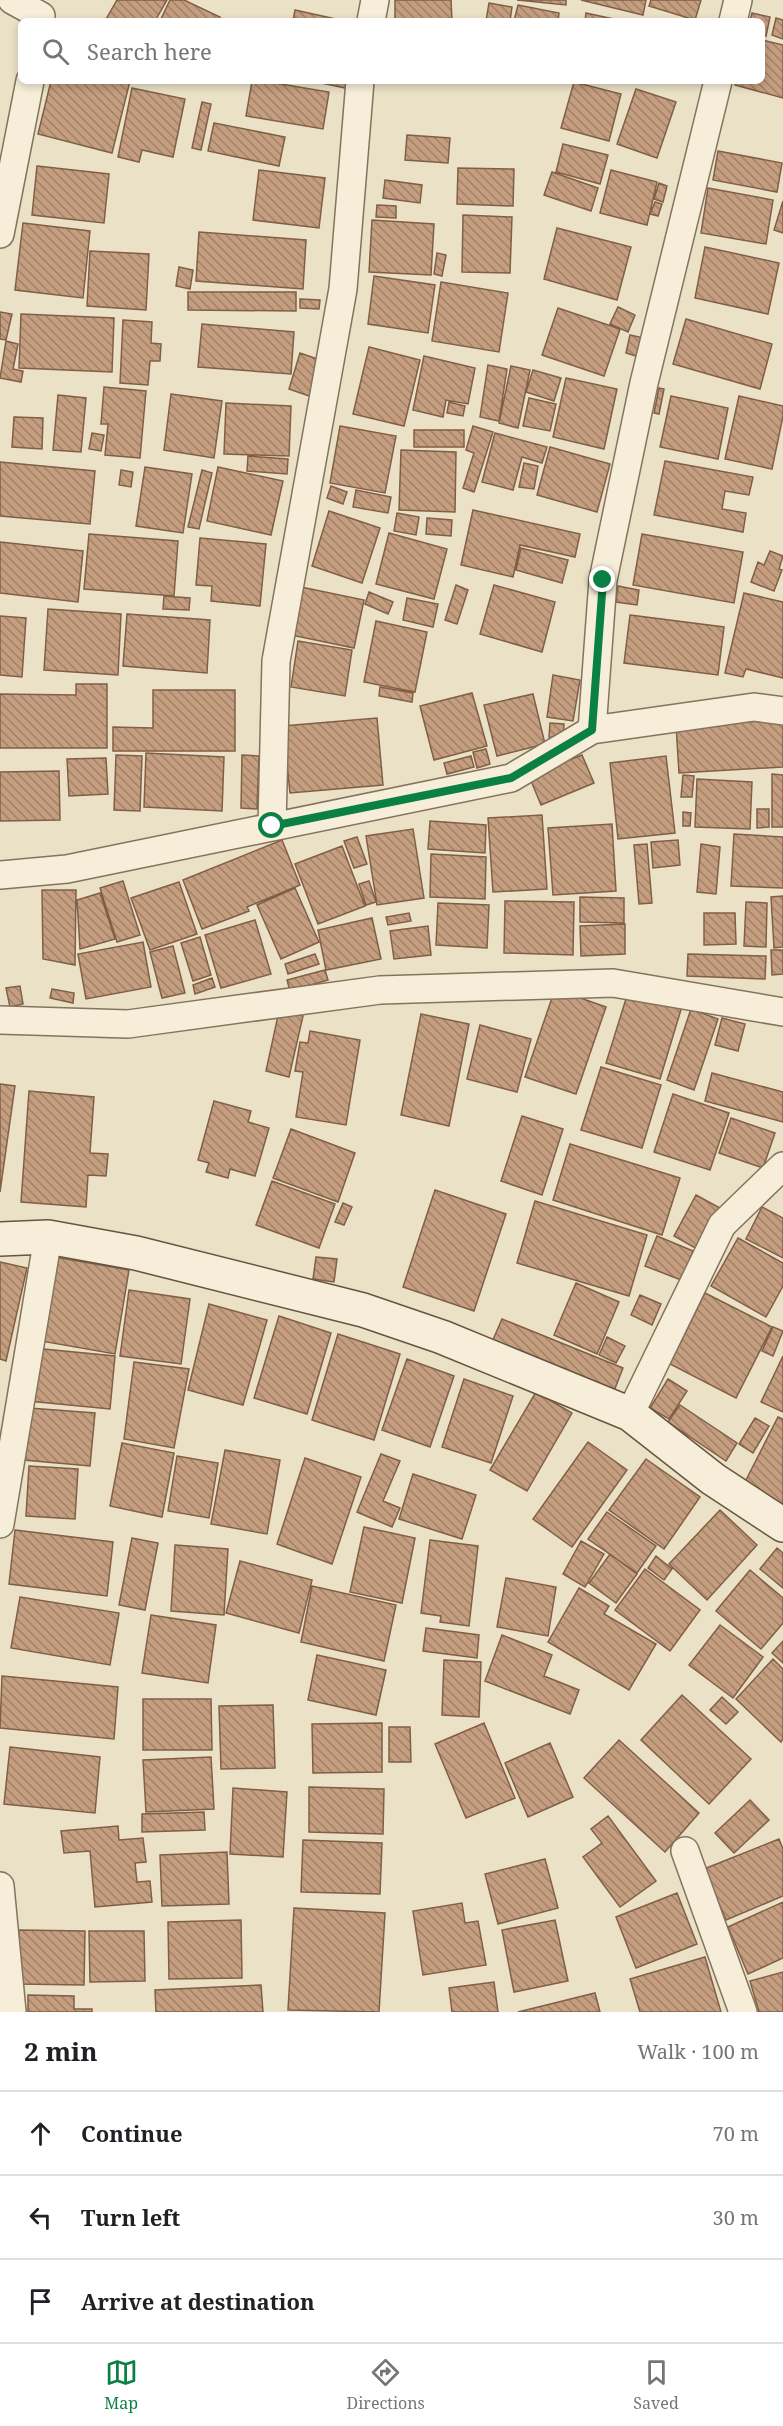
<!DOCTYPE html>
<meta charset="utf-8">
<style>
body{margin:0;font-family:"Noto Serif",serif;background:#f2f2f2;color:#202124}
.stop{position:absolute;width:18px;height:18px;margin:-14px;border:4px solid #0b8043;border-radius:50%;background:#fff}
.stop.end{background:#0b8043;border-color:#fff;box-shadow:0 2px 6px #0008}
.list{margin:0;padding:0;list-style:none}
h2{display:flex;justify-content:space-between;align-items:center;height:78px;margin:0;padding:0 24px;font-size:26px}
h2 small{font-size:20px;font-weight:400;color:#757577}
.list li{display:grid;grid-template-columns:39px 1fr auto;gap:18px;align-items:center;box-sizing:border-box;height:84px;padding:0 24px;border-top:2px solid #e0e0e0}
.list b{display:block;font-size:22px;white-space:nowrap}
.list em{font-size:20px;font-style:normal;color:#757577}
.icon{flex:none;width:33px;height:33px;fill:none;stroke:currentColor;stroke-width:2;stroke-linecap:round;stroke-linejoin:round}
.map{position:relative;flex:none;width:783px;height:2012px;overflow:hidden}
.search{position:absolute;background:#fff;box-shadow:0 3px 9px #0003;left:18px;right:18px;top:18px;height:66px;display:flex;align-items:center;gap:15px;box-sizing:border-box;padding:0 21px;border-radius:9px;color:#757577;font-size:22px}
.sheet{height:330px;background:#fff}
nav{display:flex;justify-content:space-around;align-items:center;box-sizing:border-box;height:84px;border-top:2px solid #e0e0e0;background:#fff;font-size:16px;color:#757577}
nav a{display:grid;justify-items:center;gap:3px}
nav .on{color:#0b8043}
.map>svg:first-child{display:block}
.building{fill:url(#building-back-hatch);stroke:#815f46;stroke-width:1.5}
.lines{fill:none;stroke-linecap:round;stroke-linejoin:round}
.street-casing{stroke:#84735e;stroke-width:30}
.secondary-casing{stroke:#665441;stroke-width:36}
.street{stroke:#f6eed9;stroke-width:27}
.secondary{stroke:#f6eed9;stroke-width:33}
.route{stroke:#0b8043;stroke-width:8}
</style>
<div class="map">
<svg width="783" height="2012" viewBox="0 0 783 2012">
<defs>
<pattern id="building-back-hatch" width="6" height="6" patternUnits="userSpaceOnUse" patternTransform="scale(1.5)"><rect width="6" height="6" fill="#c59e80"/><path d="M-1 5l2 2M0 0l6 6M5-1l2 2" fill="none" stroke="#a18168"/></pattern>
</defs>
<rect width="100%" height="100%" fill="#eae1c6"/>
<path class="building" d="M117 0H167L155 21H105Z
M170 0H184L220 17 218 21H160Z
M395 0H451L452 21H395Z
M517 0H566V5Z
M581 0H646L643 15Z
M651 0H701L695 20 649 6Z
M489 3 512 7 510 21H486Z
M518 5 559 13 558 21H514Z
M295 10 345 21H293Z
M586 13 623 21H585Z
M752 13 770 17 766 36 762 35V21H750Z
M776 18 783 20V39L772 35Z
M762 40 783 45V98L735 85 736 81H762Z
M51 81H130L112 153 38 134Z
M252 81H263L329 92 323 129 246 116Z
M312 81H351L350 89Z
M574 82 621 94 609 141 561 128Z
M132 88 185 99 173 157 142 150 139 162 118 157Z
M636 89 676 102 657 158 617 144Z
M202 102 211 104 201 150 192 148Z
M214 123 285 137 279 166 208 151Z
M407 135 450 138 448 163 405 160Z
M563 144 608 155 600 184 556 172Z
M718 151 782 163 777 192 713 180Z
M37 166 109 174 104 223 32 215Z
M458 168 514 169 513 206 457 204Z
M259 170 325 178 319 228 253 220Z
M611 170 657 182 647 225 600 213Z
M552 172 598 188 591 211 544 195Z
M385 180 422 185 420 203 383 198Z
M659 183 667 186 663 202 654 199Z
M708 188 773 200 766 244 701 233Z
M783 201V233L774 230Z
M655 202 662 204 658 216 650 214Z
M377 205 396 206V218L376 217Z
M463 215 512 217 510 273 462 272Z
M372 220 434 224 431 275 369 272Z
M23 223 90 231 83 298 15 290Z
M557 228 631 247 617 300 544 279Z
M199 232 306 240 303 289 196 281Z
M705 247 779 263 768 314 695 298Z
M90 251 149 254 146 310 87 306Z
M437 253 446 255 442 276 434 274Z
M179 267 193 270 190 289 176 286Z
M374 276 435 285 428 333 368 324Z
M441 282 508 293 499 352 432 341Z
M188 292H296V311L188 310Z
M300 299 320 300 319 309 300 308Z
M618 307 635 315 628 332 610 324Z
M558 308 620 329 604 376 542 355Z
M0 312 12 314 6 340 0 339Z
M21 314 114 318 112 372 19 368Z
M686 319 772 344 760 389 673 364Z
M123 320 152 322 151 343 161 344 160 361H150L148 385 120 383Z
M202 324 294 332 291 374 198 367Z
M630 335 644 338 639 357 626 353Z
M6 341 18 344 13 369 23 371 21 382 0 378Z
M369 347 420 360 404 426 353 414Z
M300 353 323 361 312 397 289 389Z
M424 356 475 368 468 404 446 400 443 417 413 410Z
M488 365 507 369 499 421 480 417Z
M511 366 530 370 518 428 499 423Z
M533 370 561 378 554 401 526 392Z
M566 378 617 389 604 449 553 437Z
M104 387 146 391 140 458 105 455 108 424H101Z
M659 388 664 389 659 414 654 413Z
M171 394 222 401 214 458 164 450Z
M58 395 86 398 81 452 53 450Z
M671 396 728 408 718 459 660 447Z
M739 396 783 406V416L772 469 725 459Z
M529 398 556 404 550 431 523 426Z
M449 402 465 406 463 416 447 413Z
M226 403 291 406 289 456 224 454Z
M14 417 43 418 42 449 12 447Z
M340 426 396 436 385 493 330 483Z
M473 426 493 432 474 492 463 488 474 453 466 450Z
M414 430H464V447H414Z
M92 433 104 435 101 451 89 449Z
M495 433 547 447 542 463 522 457 513 490 482 482Z
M550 447 610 464 597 512 537 495Z
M401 450 456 452 455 512 399 510Z
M248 456 288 459 287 474 247 471Z
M665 461 753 477 749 495 725 491 722 509 746 513 743 532 654 515Z
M0 462 95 471 90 524 0 516Z
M524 463 538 466 534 489 519 487Z
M145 467 192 474 183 533 136 526Z
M218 467 283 481 271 535 207 521Z
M121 470 133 472 131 487 119 485Z
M202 470 212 473 199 529 188 527Z
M331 486 347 492 343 504 327 498Z
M356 490 391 497 388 513 353 507Z
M473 510 580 534 575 557 520 545 513 577 461 565Z
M329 511 380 528 362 583 312 566Z
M397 513 419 517 416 535 394 531Z
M427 518 452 520 451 536 426 534Z
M389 533 447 549 434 599 376 584Z
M89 534 178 541 174 596 84 589Z
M642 534 743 552 734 603 633 585Z
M200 538 266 544 260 606 211 601 212 586 196 585Z
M0 542 83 551 78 602 0 593Z
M521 548 568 560 562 583 516 570Z
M770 551 783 556 779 569 782 570 774 591 751 582 758 562 764 565Z
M456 585 468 590 457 624 445 620Z
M494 585 555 602 542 652 480 634Z
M618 586 639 590 637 605 616 602Z
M301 587 364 600 354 648 291 635Z
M369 592 393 602 388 614 365 604Z
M744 593 783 602V678L746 669 743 677 725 673Z
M164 596 190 598 189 610 163 609Z
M407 598 438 604 433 627 403 620Z
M48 609 121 614 118 675 44 670Z
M127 614 210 620 207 673 123 666Z
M630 615 724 627 718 675 624 663Z
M0 616 26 618 22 677 0 675Z
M376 621 427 632 415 692 364 682Z
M298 641 352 650 345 696 291 687Z
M553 675 580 680 573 721 547 717Z
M76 684H107V748H0V694L76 695Z
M380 687 413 693 412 702 379 696Z
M153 690H235V751H113V727L153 728Z
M472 693 487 746 434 760 420 706Z
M533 694 545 744 497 756 484 705Z
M377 718 383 785 290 793 283 726Z
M783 720V767L679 773 676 725Z
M550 723 564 724 563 738 549 737Z
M486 749 490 764 477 768 473 752Z
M146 753 224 757 222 811 144 807Z
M116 755 142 756 140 811 114 810Z
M242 755 259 756 257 809 241 808Z
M582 755 594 783 541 805 529 776Z
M471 756 474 767 447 774 444 763Z
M666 756 675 833 618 839 610 763Z
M106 758 108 794 69 796 67 759Z
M59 771 60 820 0 821V772Z
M772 774 783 775V827H772Z
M683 775 694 776 692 797H681Z
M697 779 752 782 750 829 695 827Z
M757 809H769V827L757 828Z
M683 812 691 813 690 826H683Z
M542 815 547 889 493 892 488 818Z
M430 821 486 825 485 853 428 849Z
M612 824 616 891 553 895 548 828Z
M413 829 424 898 377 905 366 836Z
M734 834 783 837V888L731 886Z
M357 837 367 864 354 868 344 841Z
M282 840 300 885 247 907 249 911 202 929 183 880Z
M678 840 680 865 653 868 651 842Z
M647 844 652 903 639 904 634 845Z
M701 844 720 847 716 894 697 892Z
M342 846 365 906 318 924 295 864Z
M431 854 486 857 485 899 430 897Z
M123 881 140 935 117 942 100 888Z
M369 881 376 902 366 905 359 884Z
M179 882 197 934 150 950 131 898Z
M295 888 319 942 281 959 257 905Z
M42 890H76L75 965 43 959Z
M100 893 115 939 80 949 77 900Z
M783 896V947L774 948 771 897Z
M580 897 624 898V923L580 922Z
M505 901 574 902 573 955 504 953Z
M746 902 767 903 766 947 744 946Z
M438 903 489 905 487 948 436 945Z
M409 913 411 921 388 925 386 917Z
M704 913H735L736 944 704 945Z
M372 918 381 959 326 970 318 930Z
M255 920 271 974 221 988 205 935Z
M625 924V954L581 956 580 926Z
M428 926 431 955 394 959 390 931Z
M200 937 211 975 193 981 181 943Z
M143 942 151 987 86 999 78 954Z
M173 946 185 993 162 998 150 952Z
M771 950H783V974L772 975Z
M315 954 319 964 288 974 285 964Z
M688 954 766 956 765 979 687 976Z
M325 970 328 980 290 991 287 980Z
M212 978 215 987 195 994 193 985Z
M20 986 23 1004 10 1007 6 988Z
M630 986 683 1003 660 1079 606 1063Z
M52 989 74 993 73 1003 50 998Z
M555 989 606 1007 576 1094 525 1077Z
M691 1009 718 1019 694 1090 667 1080Z
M279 1011 303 1016 289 1077 266 1071Z
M421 1014 469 1024 449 1126 401 1115Z
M722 1018 745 1024 738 1051 715 1045Z
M480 1025 531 1039 517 1092 467 1079Z
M310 1031 360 1040 346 1125 296 1117 303 1072 295 1071 300 1042 308 1043Z
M601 1067 661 1085 642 1148 581 1130Z
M712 1073 783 1092V1122L705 1101Z
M0 1084 15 1086 0 1192Z
M29 1091 94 1097 90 1153 108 1154 106 1176 88 1175 86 1207 21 1202Z
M673 1094 729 1113 710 1170 654 1152Z
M214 1101 251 1111 248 1122 269 1128 255 1176 230 1169 228 1178 206 1172 209 1163 198 1160Z
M522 1116 563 1129 542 1195 501 1181Z
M731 1118 775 1133 763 1168 719 1153Z
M291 1129 355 1153 338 1202 273 1178Z
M570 1144 680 1178 662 1235 553 1200Z
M272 1181 335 1204 319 1248 256 1225Z
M435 1190 506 1214 474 1311 403 1287Z
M696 1195 720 1208 697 1249 674 1236Z
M535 1201 647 1235 629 1296 517 1263Z
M343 1203 352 1207 344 1225 335 1222Z
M762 1207 783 1218V1258L746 1239Z
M657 1236 693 1251 681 1280 645 1266Z
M738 1238 783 1263V1286L766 1317 711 1286Z
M55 1257 129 1270 115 1354 41 1341Z
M316 1257 337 1259 334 1282 313 1279Z
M0 1262 27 1268 6 1361 0 1359Z
M576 1283 619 1302 597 1354 554 1335Z
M129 1290 190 1299 181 1364 120 1356Z
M705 1293 772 1327 736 1398 670 1364Z
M640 1295 661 1304 652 1325 631 1315Z
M209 1304 267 1320 243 1405 188 1390Z
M279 1316 331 1333 307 1414 254 1398Z
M502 1319 623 1368 614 1391 492 1342Z
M773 1327 783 1331 773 1356 762 1351Z
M338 1334 400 1354 374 1440 312 1420Z
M607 1337 625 1346 616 1363 599 1355Z
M33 1348 115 1356 110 1409 28 1401Z
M783 1356V1412L761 1402Z
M407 1359 454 1376 430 1447 382 1430Z
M134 1362 189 1369 174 1448 124 1439Z
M464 1379 513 1396 491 1463 442 1447Z
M668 1379 687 1391 669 1419 650 1408Z
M536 1392 572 1413 527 1491 490 1470Z
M680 1405 737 1443 726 1461 668 1422Z
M29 1408 95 1413 90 1466 24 1460Z
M778 1417 783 1419V1505L744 1484Z
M755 1418 769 1426 753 1453 739 1444Z
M588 1442 627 1470 572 1547 533 1519Z
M122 1443 174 1453 162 1517 110 1506Z
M225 1450 280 1460 267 1534 211 1524Z
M381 1454 400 1461 383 1501 400 1508 392 1527 357 1512Z
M177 1456 218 1463 209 1518 168 1511Z
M305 1458 361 1477 332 1564 277 1544Z
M646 1459 700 1497 664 1549 609 1510Z
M29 1466 78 1469 75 1519 26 1516Z
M413 1474 476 1495 462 1539 399 1519Z
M720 1510 757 1545 707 1600 669 1564Z
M607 1512 656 1546 637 1573 588 1539Z
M364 1527 415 1538 402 1603 350 1592Z
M15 1530 113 1542 107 1596 9 1584Z
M132 1538 158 1543 145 1610 119 1605Z
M430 1540 478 1546 469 1626 440 1622 441 1616 421 1613Z
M581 1541 604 1554 585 1587 563 1574Z
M175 1545 228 1549 224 1615 171 1611Z
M777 1548 783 1553V1588L760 1569Z
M610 1554 637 1574 616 1603 589 1583Z
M656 1556 672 1569 664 1580 648 1568Z
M240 1561 312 1580 299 1633 226 1613Z
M645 1569 700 1610 670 1651 615 1610Z
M750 1570 783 1598V1623L761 1649 716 1611Z
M506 1578 556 1587 548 1636 497 1627Z
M312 1586 396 1605 384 1661 301 1642Z
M579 1588 609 1606 604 1614 656 1644 629 1690 548 1642Z
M20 1597 119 1613 110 1665 11 1648Z
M151 1615 216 1625 208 1683 142 1673Z
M720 1625 763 1657 733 1698 689 1665Z
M426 1628 479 1635 477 1658 423 1651Z
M502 1635 552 1655 544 1676 579 1690 570 1714 485 1681Z
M783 1641V1663L772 1653Z
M317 1655 386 1670 376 1715 308 1700Z
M773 1659 783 1669V1739L781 1742 736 1699Z
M444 1660 481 1662 479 1717 442 1715Z
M2 1676 118 1687 114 1739 0 1728Z
M682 1695 751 1759 709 1804 641 1740Z
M722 1697 738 1712 726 1724 710 1710Z
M143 1699H211L212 1750H143Z
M273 1705 275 1768 221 1769 219 1706Z
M382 1723V1772L313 1773 312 1724Z
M484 1723 515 1798 466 1818 435 1744Z
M389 1727H410L411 1762H389Z
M619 1740 699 1813 665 1852 584 1778Z
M550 1743 573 1797 528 1817 505 1763Z
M10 1747 100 1757 95 1813 4 1804Z
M211 1757 214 1809 146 1812 143 1760Z
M309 1787 384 1789 383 1834 309 1832Z
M233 1788 287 1792 283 1857 230 1854Z
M750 1800 769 1820 734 1853 715 1833Z
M204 1812 205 1830 142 1832V1814Z
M608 1816 656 1881 620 1907 583 1857 602 1843 591 1829Z
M118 1826 119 1840 143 1838 146 1862 135 1863 137 1882 150 1881 152 1902 95 1907 90 1851 64 1853 61 1831Z
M779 1839 783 1849V1896L726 1920 704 1869Z
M303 1840 382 1843 380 1894 301 1892Z
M227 1852 229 1904 162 1906 160 1855Z
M545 1859 558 1908 498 1924 485 1874Z
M677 1893 697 1944 636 1968 616 1917Z
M783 1902V1958L748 1974 728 1927Z
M462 1903 465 1923 478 1921 486 1965 423 1975 413 1911Z
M294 1908 385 1913 379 2012 288 2010Z
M241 1920 242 1978 169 1979 168 1922Z
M555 1920 568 1981 514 1992 502 1930Z
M19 1930 85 1931 84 1985 18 1984Z
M89 1931H144L145 1981 90 1982Z
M705 1957 721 2012H640L630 1979Z
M783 1972V2012H759L750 1981Z
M494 1982 498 2012H452L449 1988Z
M261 1985 263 2012H156L155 1990Z
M595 1993 600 2012H518Z
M28 1995 74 1996V2009H92V2012H28Z"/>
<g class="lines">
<g class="street-casing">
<path id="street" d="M12 0 41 16
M371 21 375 0
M733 21 738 0
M0 234 30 81
M592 730 603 580 644 383 718 81
M272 826 276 661 343 289 360 81
M0 875 67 869 511 778 592 730 754 707 783 711
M0 1020 128 1024 380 990 613 983 783 1012
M630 1414 722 1225 783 1166
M0 1524 48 1237
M685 1851 743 2012
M0 1886 12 2012"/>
</g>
<g class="secondary-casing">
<path id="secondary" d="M0 1239 48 1237 136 1253 363 1310 442 1337 630 1414 713 1479 783 1525"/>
</g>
<use href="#street" class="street"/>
<use href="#secondary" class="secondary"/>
</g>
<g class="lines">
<path class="route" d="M272 826 511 778 592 730 603 580"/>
</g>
</svg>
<div class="stop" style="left:272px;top:826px"></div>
<div class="stop end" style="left:603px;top:580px"></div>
<div class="search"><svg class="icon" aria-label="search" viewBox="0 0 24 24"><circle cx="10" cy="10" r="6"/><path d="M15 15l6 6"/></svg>Search here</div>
</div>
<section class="sheet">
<h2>2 min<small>Walk · 100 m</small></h2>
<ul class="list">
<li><svg class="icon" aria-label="ahead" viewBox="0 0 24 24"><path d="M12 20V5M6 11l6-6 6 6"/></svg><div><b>Continue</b></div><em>70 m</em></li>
<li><svg class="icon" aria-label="left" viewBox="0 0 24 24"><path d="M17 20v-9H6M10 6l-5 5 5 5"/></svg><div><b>Turn left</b></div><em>30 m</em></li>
<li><svg class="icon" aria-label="arrive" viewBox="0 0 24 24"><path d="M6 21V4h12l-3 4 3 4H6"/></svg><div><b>Arrive at destination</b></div></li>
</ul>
</section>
<nav>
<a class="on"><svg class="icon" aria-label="map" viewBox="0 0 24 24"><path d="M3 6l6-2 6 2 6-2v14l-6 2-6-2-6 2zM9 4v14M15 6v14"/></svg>Map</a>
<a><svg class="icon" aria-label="directions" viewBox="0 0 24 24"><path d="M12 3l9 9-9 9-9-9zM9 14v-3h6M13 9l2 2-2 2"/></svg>Directions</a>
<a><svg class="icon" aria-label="saved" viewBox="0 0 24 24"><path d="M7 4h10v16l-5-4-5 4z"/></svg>Saved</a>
</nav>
